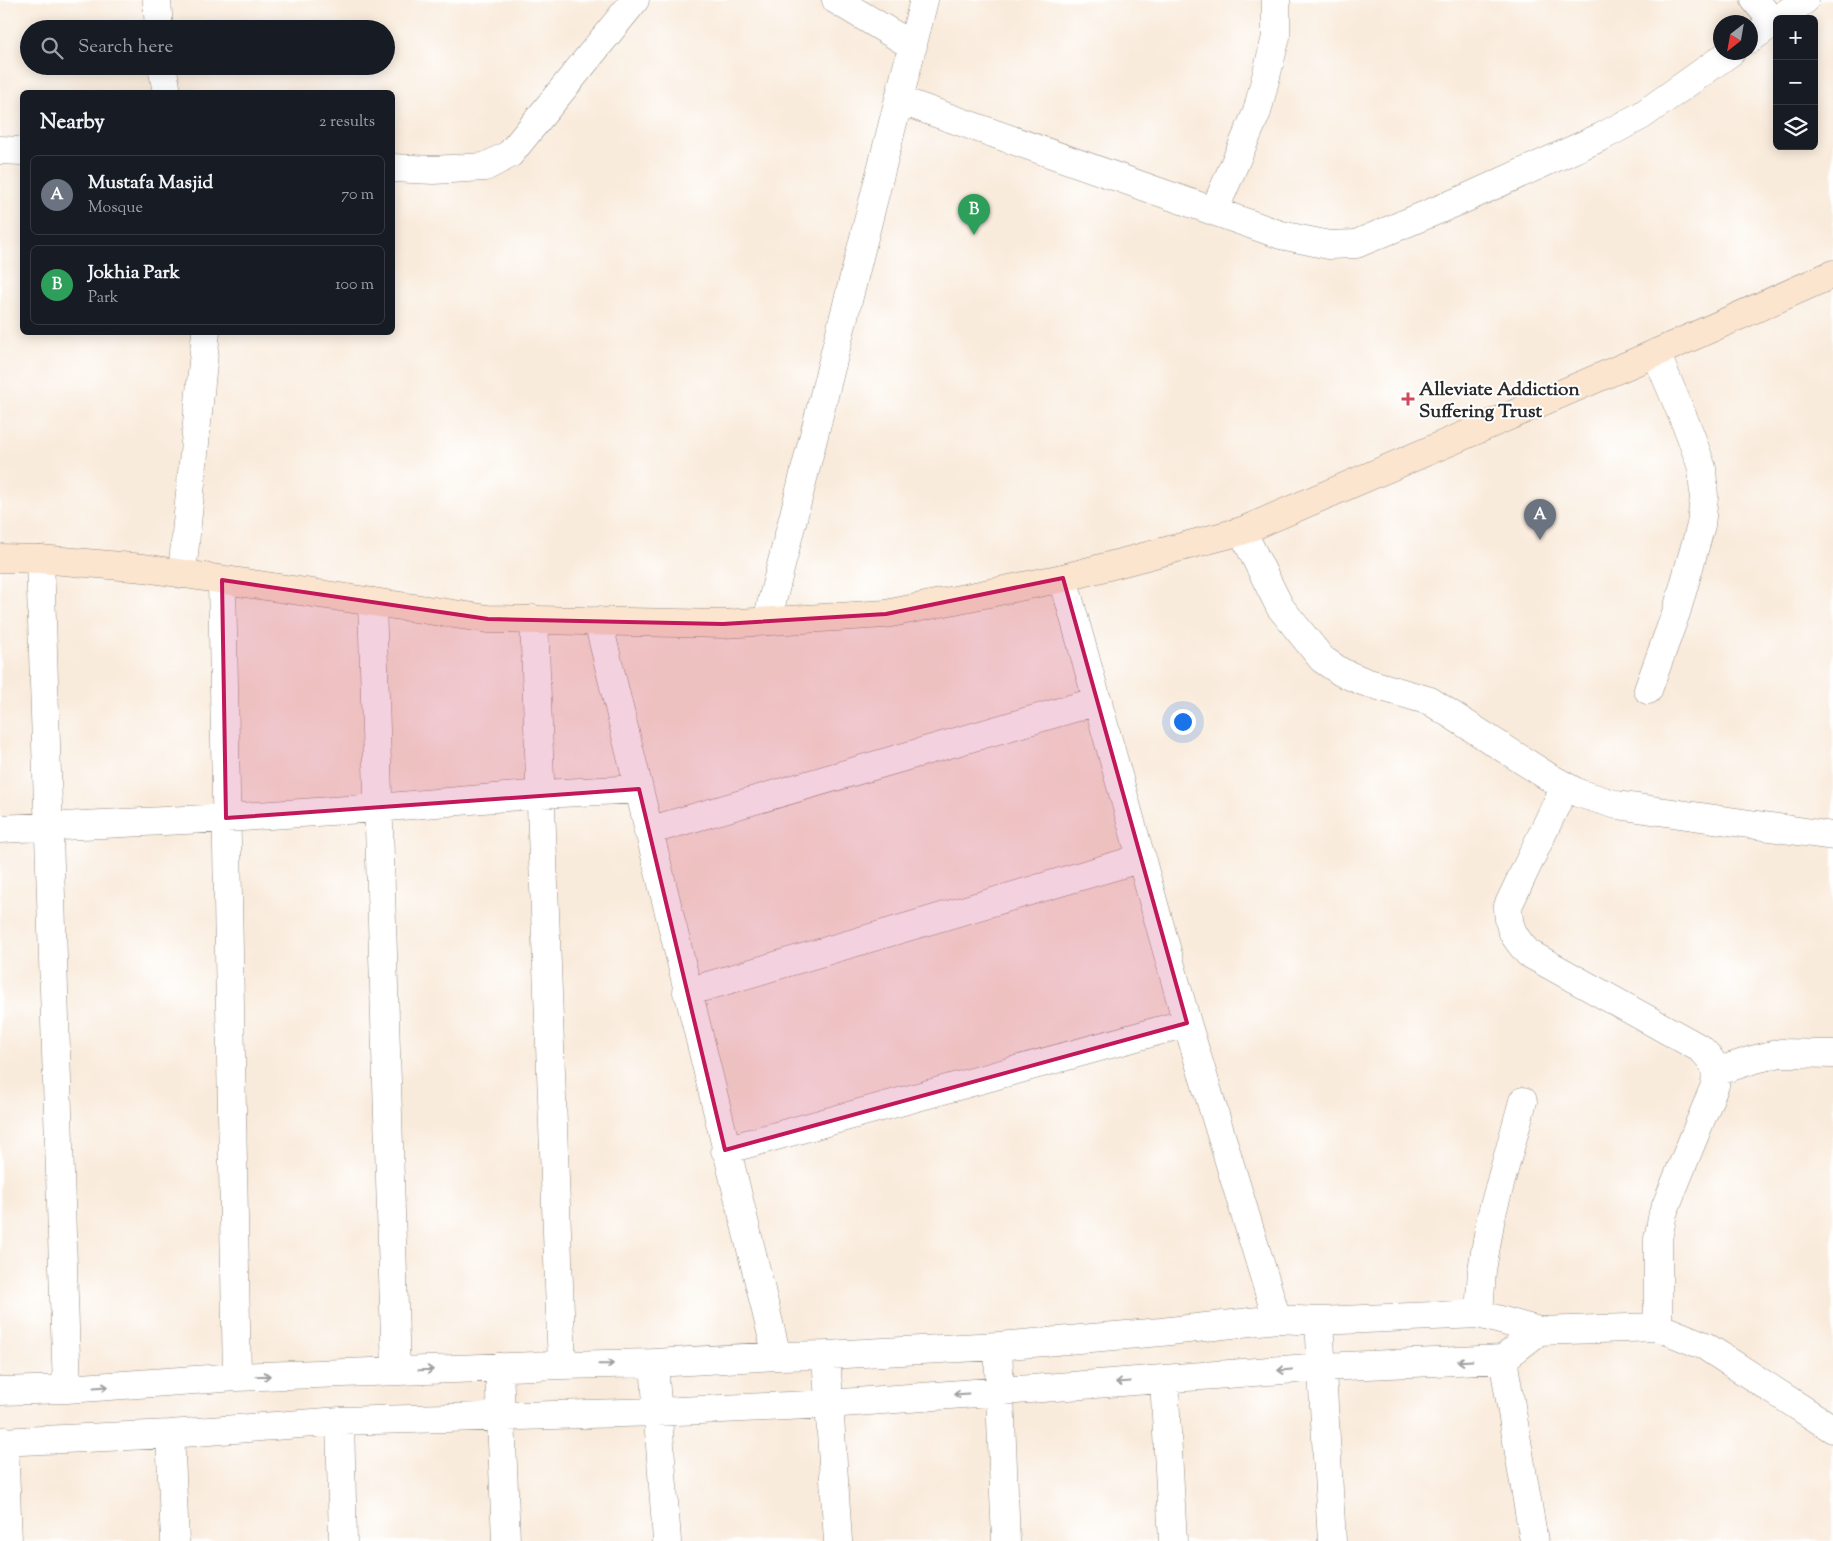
<!DOCTYPE html>
<meta charset="utf-8">
<style>
body{margin:0;font-family:"Sorts Mill Goudy",serif;background:#20242c;color:#f1f3f6}
.controls{position:absolute;right:15px;top:15px;display:grid;overflow:hidden;border-radius:8px;box-shadow:0 2px 12px #0003}
.controls button{width:45px;height:45px;display:grid;place-items:center;padding:0;border:0;border-bottom:1px solid #363941;background:#171b24;color:#f1f3f6;font:25px sans-serif}
.compass{position:absolute;left:1713px;top:15px;width:45px;height:45px;border-radius:50%;background:#171b24;box-shadow:0 2px 12px #0003;rotate:211deg}
.you{position:absolute;left:1182px;top:721px;width:18px;height:18px;margin:-12px;border:4px solid #fff;border-radius:50%;background:#1a73e8;box-shadow:0 0 0 8px #1a73e833}
.badge{display:grid;place-items:center;width:32px;height:32px;border-radius:50%;background:#7c3aed;color:#fff;font-size:16px;font-weight:700}
.pin{position:absolute;translate:-50% -41px;filter:drop-shadow(0 1px 2px #0008)}
.pin::after{content:'';position:absolute;top:26px;width:18px;height:15px;background:inherit;clip-path:polygon(0 0,100% 0,50% 100%)}
.list{margin:0;padding:0;list-style:none}
h2{display:flex;justify-content:space-between;align-items:center;height:65px;margin:0;padding:0 20px;font-size:21px}
h2 small{font-size:16px;font-weight:400;color:#9ea1a6}
.list li{display:grid;grid-template-columns:32px 1fr auto;gap:15px;align-items:center;box-sizing:border-box;height:80px;margin:0 10px 10px;padding:0 10px;border:1px solid #363941;border-radius:8px}
.list b{display:block;font-size:19px;white-space:nowrap}
.list p{margin:0;font-size:16px;white-space:nowrap;color:#9ea1a6}
.list em{font-size:16px;font-style:normal;color:#9ea1a6}
.icon{flex:none;width:28px;height:28px;fill:none;stroke:currentColor;stroke-width:2;stroke-linecap:round;stroke-linejoin:round}
.map{position:relative;flex:none;width:1833px;height:1541px;overflow:hidden}
.search{position:absolute;background:#171b24;box-shadow:0 2px 12px #0003;left:20px;top:20px;width:375px;height:55px;display:flex;align-items:center;gap:12px;box-sizing:border-box;padding:0 18px;border-radius:28px;color:#9ea1a6;font-size:19px}
.panel{position:absolute;background:#171b24;box-shadow:0 2px 12px #0003;left:20px;top:90px;width:375px;height:245px;border-radius:8px}
.map>svg:first-child{display:block}
.lines{fill:none;stroke-linecap:round;stroke-linejoin:round}
.street-casing{stroke:#928b83;stroke-width:29}
.secondary-casing{stroke:#928b83;stroke-width:29}
.street{stroke:#fff;stroke-width:28}
.secondary{stroke:#fce5cf;stroke-width:28}
.oneway{stroke:#a0a0a0}
.marked{fill:#c2185b;fill-opacity:0.2;stroke:#c2185b;stroke-width:4;stroke-linejoin:round}
.poi-dot{fill:#d1495b;stroke:#fff;stroke-width:2}
.labels{text-anchor:middle;stroke-width:4;stroke-linejoin:round;paint-order:stroke}
.poi-label{font-size:19px;font-weight:bold;fill:#2b2b2b;stroke:#fff;text-anchor:start}
</style>
<div class="map">
<svg width="1833" height="1541" viewBox="0 0 1833 1541">
<rect width="100%" height="100%" fill="#fff"/>
<filter id="ink" filterUnits="userSpaceOnUse"><feTurbulence type="fractalNoise" baseFrequency=".02" numOctaves="2"/><feDisplacementMap in="SourceGraphic" scale="10" xChannelSelector="R" yChannelSelector="G"/><feConvolveMatrix kernelMatrix="1 2 1 2 8 2 1 2 1" color-interpolation-filters="sRGB"/></filter>
<filter id="wash" filterUnits="userSpaceOnUse"><feTurbulence type="fractalNoise" baseFrequency=".0096" numOctaves="4" result="noise"/><feDisplacementMap in="SourceGraphic" scale="20" xChannelSelector="R" yChannelSelector="G"/><feGaussianBlur stdDeviation="1.12" result="paint"/><feColorMatrix in="noise" values="0 0 0 0 0 0 0 0 0 0 0 0 0 0 0 0 0 1.4 0 .05"/><feComposite in="paint" operator="in"/></filter>
<g filter="url(#wash)">
<rect width="100%" height="100%" fill="#f9ebdb"/>
</g>
<g filter="url(#ink)">
<g class="lines">
<g class="street-casing">
<path id="street" d="M157 0 159 29
M836 0 913 46
M1755 0 1773 22
M1778 19 1805 0
M1750 39 1777 20
M162 66 167 92
M899 100 1281 235 1329 245 1356 244 1464 199 1601 137 1641 116 1731 52
M0 150 22 151
M392 168 433 170 485 167 510 154 635 0
M1214 211 1257 112 1276 37V0
M1242 531 1280 607 1322 659 1341 672 1365 682 1430 701 1547 776 1578 793 1617 805 1833 836
M40 559 67 1389
M182 574 206 332
M1063 578 1187 1023 1277 1319
M222 580 237 1377
M372 602 396 1371
M534 619 562 1365
M598 621 777 1356
M767 621 924 0
M1648 690 1677 610 1701 525 1704 497 1702 468 1690 434 1656 353
M1565 786 1508 906C1508 929 1514 937 1528 953L1701 1049C1714 1062 1717 1066 1715 1085L1663 1213 1658 1239V1327
M0 829 226 818 377 808 541 794 639 789
M648 831 1098 701
M687 992 1142 858
M1716 1072 1752 1060 1780 1053 1833 1054
M725 1150 1187 1023
M1479 1314 1482 1270 1491 1217 1523 1101
M1319 1321 1332 1541
M998 1346 1006 1541
M826 1355 838 1541
M1503 1359 1534 1541
M654 1363 667 1541
M499 1367 506 1541
M1164 1379 1173 1541
M0 1391 67 1389 237 1377 562 1365 654 1363 777 1356 826 1355 998 1346 1161 1332 1277 1319 1319 1321 1479 1314 1539 1331 1658 1327 1705 1346 1833 1429
M340 1421 343 1541
M170 1434 175 1541
M4 1441 8 1541
M0 1442 170 1434 340 1421 657 1412 829 1404 1322 1367 1503 1359 1539 1331"/>
</g>
<g class="secondary-casing">
<path id="secondary" d="M0 558 40 559 144 568 488 619 723 624 886 614 1063 578 1242 531 1656 353 1833 274"/>
</g>
<use href="#street" class="street"/>
<use href="#secondary" class="secondary"/>
</g>
<defs><path id="oneway-shaft" d="M-6 0H5M1.5-3L5.5 0L1.5 3" fill="none" stroke-width="1.6" stroke-linecap="round" stroke-linejoin="round" transform="scale(1.25)"/></defs>
<g class="oneway">
<use href="#oneway-shaft" transform="translate(1465 1361) rotate(177)"/>
<use href="#oneway-shaft" transform="translate(606 1364) rotate(-1)"/>
<use href="#oneway-shaft" transform="translate(426 1370) rotate(-2)"/>
<use href="#oneway-shaft" transform="translate(1285 1370) rotate(176)"/>
<use href="#oneway-shaft" transform="translate(263 1376) rotate(-2)"/>
<use href="#oneway-shaft" transform="translate(1123 1382) rotate(176)"/>
<use href="#oneway-shaft" transform="translate(101 1387) rotate(-4)"/>
<use href="#oneway-shaft" transform="translate(961 1394) rotate(176)"/>
</g>
</g>
<path class="marked" d="M1063 578 1187 1023 725 1150 639 789 226 818 222 580 488 619 723 624 886 614Z"/>
<path class="poi-dot" d="M1405.5 391.5h5v5h5v5h-5v5h-5v-5h-5v-5h5z"/>
<g class="labels">
<g class="poi-label">
<text x="1419" y="395">Alleviate Addiction<tspan x="1419" dy="22">Suffering Trust</tspan></text>
</g>
</g>
</svg>
<div class="controls">
<button>+</button>
<button>−</button>
<button><svg class="icon" aria-label="layers" viewBox="0 0 24 24"><path d="M12 4l9 5-9 5-9-5zM3 14l9 5 9-5"/></svg></button>
</div>
<svg class="compass" viewBox="-18 -18 36 36"><path d="M0-13l5 13h-10z" fill="#e53935"/><path d="M0 13l5-13h-10z" fill="#9ea1a6"/></svg>
<div class="you"></div>
<div class="pin badge" style="left:1540px;top:540px;background:#6b7280">A</div>
<div class="pin badge" style="left:974px;top:235px;background:#2e9e5b">B</div>
<div class="search"><svg class="icon" aria-label="search" viewBox="0 0 24 24"><circle cx="10" cy="10" r="6"/><path d="M15 15l6 6"/></svg>Search here</div>
<section class="panel">
<h2>Nearby<small>2 results</small></h2>
<ul class="list">
<li><span class="badge" style="background:#6b7280">A</span><div><b>Mustafa Masjid</b><p>Mosque</p></div><em>70 m</em></li>
<li><span class="badge" style="background:#2e9e5b">B</span><div><b>Jokhia Park</b><p>Park</p></div><em>100 m</em></li>
</ul>
</section>
</div>
